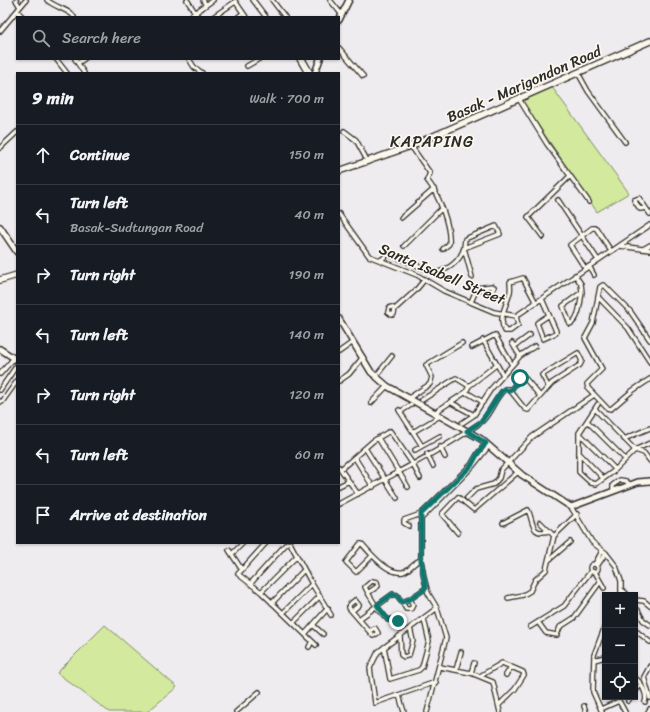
<!DOCTYPE html>
<meta charset="utf-8">
<style>
body{margin:0;font-family:Sriracha,sans-serif;background:#242831;color:#f1f3f6}
.controls{position:absolute;right:12px;bottom:12px;display:grid;overflow:hidden;border-radius:0px;box-shadow:0 1px 3px #0004}
.controls button{width:36px;height:36px;display:grid;place-items:center;padding:0;border:0;border-bottom:1px solid #363941;background:#171b24;color:#f1f3f6;font:20px sans-serif}
.stop{position:absolute;width:12px;height:12px;margin:-9px;border:3px solid #0f766e;border-radius:50%;background:#fff}
.stop.end{background:#0f766e;border-color:#fff;box-shadow:0 1px 4px #0008}
.list{margin:0;padding:0;list-style:none}
h2{display:flex;justify-content:space-between;align-items:center;height:52px;margin:0;padding:0 16px;font-size:17px}
h2 small{font-size:13px;font-weight:400;color:#9ea1a6}
.list li{display:grid;grid-template-columns:26px 1fr auto;gap:12px;align-items:center;box-sizing:border-box;height:60px;padding:0 16px;border-top:1px solid #363941}
.list b{display:block;font-size:15px;white-space:nowrap}
.list p{margin:0;font-size:13px;white-space:nowrap;color:#9ea1a6}
.list em{font-size:13px;font-style:normal;color:#9ea1a6}
.icon{flex:none;width:22px;height:22px;fill:none;stroke:currentColor;stroke-width:2;stroke-linecap:round;stroke-linejoin:round}
.map{position:relative;flex:none;width:650px;height:712px;overflow:hidden}
.search{position:absolute;background:#171b24;box-shadow:0 1px 3px #0004;left:16px;top:16px;width:324px;height:44px;display:flex;align-items:center;gap:10px;box-sizing:border-box;padding:0 14px;border-radius:0px;color:#9ea1a6;font-size:15px}
.panel{position:absolute;background:#171b24;box-shadow:0 1px 3px #0004;left:16px;top:72px;width:324px;height:472px;border-radius:0px}
.map>svg:first-child{display:block}
.green{fill:#d3e99e;stroke:#7f8a64}
.lines{fill:none;stroke-linecap:round;stroke-linejoin:round}
.street-casing{stroke:#2b2b2b;stroke-width:6}
.secondary-casing{stroke:#2b2b2b;stroke-width:8}
.primary-casing{stroke:#2b2b2b;stroke-width:8}
.street{stroke:#fbf7ec;stroke-width:3.5}
.secondary{stroke:#fbf7ec;stroke-width:5}
.primary{stroke:#fbf7ec;stroke-width:5.5}
.route{stroke:#0f766e;stroke-width:5}
.labels{text-anchor:middle;stroke-width:3.5;stroke-linejoin:round;paint-order:stroke}
.street-label{font-size:15px;fill:#2b2b2b;stroke:#fbf7ec}
.neighbourhood-label{font-size:16px;letter-spacing:1px;fill:#2b2b2b;stroke:#fbf7ec}
</style>
<div class="map">
<svg width="650" height="712" viewBox="0 0 650 712">
<rect width="100%" height="100%" fill="#efecf0"/>
<filter id="ink" filterUnits="userSpaceOnUse"><feTurbulence type="fractalNoise" baseFrequency=".025" numOctaves="2"/><feDisplacementMap in="SourceGraphic" scale="8" xChannelSelector="R" yChannelSelector="G"/><feConvolveMatrix kernelMatrix="1 2 1 2 8 2 1 2 1" color-interpolation-filters="sRGB"/></filter>
<g filter="url(#ink)">
<path class="green" d="M552 87 629 193 597 212 522 101Z
M105 625 177 687 147 712H109L57 673Z"/>
<g class="lines">
<g class="street-casing">
<path id="street" d="M16 0 20 7
M47 0C54 7 72 11 74 17
M187 0 198 17
M203 0 206 5
M253 0 266 17
M272 0 285 17
M330 0 342 15
M235 1 246 17
M17 11 23 17
M192 15 213 0
M213 17 235 2
M238 17 243 13
M0 31 26 0
M339 48 363 76
M56 59 67 73
M75 59 84 73
M189 59 194 67 202 73
M299 59 307 73
M303 59 311 73
M78 63 84 59
M247 66 259 59
M578 73 588 91 625 142
M519 99 547 144 589 202
M344 131 356 140 368 162
M411 146 430 173 427 180C438 193 451 226 449 244L443 249
M0 148 17 132
M558 200 598 260
M646 208 640 209 634 200 639 198 650 214
M339 214 369 256 417 275 444 291 494 312 516 316 650 225
M401 218 434 189
M543 237 528 217 570 176
M404 246 441 209
M620 246 650 250
M643 249 650 245
M381 260 388 254 436 273C449 269 460 261 464 248L500 234 496 226 465 239 464 248 472 277
M589 266 594 275
M585 268 570 245 592 228H596L611 251
M575 275 581 284 582 292
M492 286 494 287 492 292 477 288Z
M582 292C580 302 580 319 570 324L563 306Z
M598 297 628 328 650 362
M542 299 556 331V333L543 339 537 323 549 315
M471 302 477 288
M395 309 391 307 389 308 388 312 392 315 394 314 395 309 416 290 425 279
M516 316 518 325 510 331H505C497 317 507 306 510 292 511 288 510 285 510 282L523 278 536 303
M483 340 503 375
M650 340 630 311 605 286 603 285 600 287 593 323 585 338 602 369 587 384 588 388 607 408 611 409 632 391 650 379
M515 346 530 335
M472 347 495 335 512 365
M339 352 353 342
M520 356 535 346
M0 374 14 358
M376 376 392 356
M339 381 349 374 363 357
M0 390 17 365
M510 391 520 378 524 377 540 396
M466 392 483 402
M409 398 430 384 432 377 426 365 462 343
M422 400 456 378 469 386
M0 401 2 402 17 381
M450 402 474 415
M371 403 387 386
M598 404 579 433V472L591 483 596 484 614 471 635 450 650 443
M595 409 635 450 644 453 650 461
M399 410 422 446
M400 412 411 405
M434 413 466 392 469 386 496 365
M587 421 625 459
M462 423 474 415 491 389 520 356 512 343
M413 432 440 416
M579 433 615 469
M378 438 408 487
M624 439 650 428
M440 447 445 457
M365 448 397 498
M415 450 440 436
M579 453 603 478
M427 454 433 466
M355 458 373 487
M339 467 358 494
M341 469 373 441 390 431 412 463 420 478
M339 486 349 481
M613 491V485L620 480 626 481 630 485
M467 498 476 489 494 484 499 478 501 470 532 437 594 395
M339 504C386 478 436 454 480 423 491 415 494 398 505 389H509L525 409 528 410 552 383 580 365 582 361 578 353 542 375 548 386
M571 507 592 542 606 553 616 566 621 581V595
M421 514V560L424 578 428 593 437 608 446 638 427 712
M423 517 473 466 489 446
M540 522 549 531
M503 523 528 510C534 522 530 536 549 531L554 536
M409 526 404 523V520L421 514 471 465 478 453 486 443
M458 533 442 514 458 497 474 510 518 472
M266 543 238 574 261 592 316 645
M290 543 312 584 331 615
M229 550 242 570
M232 554 243 543
M372 556 356 572 346 562 360 544H362C371 554 388 575 403 572 410 570 414 561 421 560
M549 560 570 542
M590 568a4 4 0 1 1 8 0a4 4 0 1 1-8 0Z
M595 564 602 551
M597 566 606 553
M595 572 604 588
M372 581 377 582 378 586 368 593 365 587Z
M251 583 287 543
M621 589 628 595
M261 592 297 556
M368 593 378 609 388 620 394 619 398 621
M508 598 523 595 530 591 535 580 546 570 554 536 577 514
M635 600 644 601 650 606
M402 602 406 609H411L413 605 410 599
M272 603 304 570
M635 608 638 610 643 620 650 625
M352 611 359 605 355 600 349 605V608L369 631
M283 613 312 584
M359 619 393 594 397 595 402 602 410 599 426 588
M538 622 546 633 557 635 560 627 574 618 600 582
M293 623 320 596
M313 625 323 634
M530 627 564 606 591 571
M375 628 378 633 373 636 369 631Z
M635 630 650 642
M305 634 328 608
M400 636 401 655 404 657 409 655 413 641 410 628
M309 647 312 641
M384 647 390 679 419 670 422 667 429 641 424 619
M594 660 605 657
M650 666 644 677 650 698
M440 667 471 673 493 682 500 712
M456 670 461 652
M471 673 474 663
M506 675 511 667
M480 676 502 663 523 672 524 675 515 689 499 705
M635 678C641 682 648 695 645 702
M436 682 375 703 370 668 378 652 437 608
M635 692 641 684
M399 695 404 712
M628 701 631 697
M584 706 586 712
M601 709 619 701 625 712
M236 712 259 692
M602 712 593 692 594 655 605 626
M648 712 650 709"/>
</g>
<g class="secondary-casing">
<path id="secondary" d="M339 20 349 0
M315 73 320 59
M0 227 17 252
M339 319 371 372 387 386 481 439 522 475 571 507 638 482 650 481
M0 349 17 360"/>
</g>
<g class="primary-casing">
<path id="primary" d="M339 171 411 146 650 41
M0 280 17 275"/>
</g>
<use href="#street" class="street"/>
<use href="#secondary" class="secondary"/>
<use href="#primary" class="primary"/>
</g>
</g>
<g class="lines" filter="url(#ink)">
<path class="route" d="M398 621 394 619 388 620 377 605 393 594 397 595 402 602 410 599 426 588 421 560V514L471 466 478 453 486 443 467 431 481 422 502 391 504 389 510 391 520 378"/>
</g>
<g class="labels">
<g class="street-label">
<text transform="translate(524 84) rotate(-24)" y="5">Basak - Marigondon Road</text>
<text transform="translate(442 274) rotate(23)" y="5">Santa Isabell Street</text>
</g>
<g class="neighbourhood-label">
<text x="432" y="147">KAPAPING</text>
</g>
</g>
</svg>
<div class="controls">
<button>+</button>
<button>−</button>
<button><svg class="icon" aria-label="locate" viewBox="0 0 24 24"><circle cx="12" cy="12" r="6"/><path d="M12 2v4M12 18v4M2 12h4M18 12h4"/></svg></button>
</div>
<div class="stop" style="left:520px;top:378px"></div>
<div class="stop end" style="left:398px;top:621px"></div>
<div class="search"><svg class="icon" aria-label="search" viewBox="0 0 24 24"><circle cx="10" cy="10" r="6"/><path d="M15 15l6 6"/></svg>Search here</div>
<section class="panel">
<h2>9 min<small>Walk · 700 m</small></h2>
<ul class="list">
<li><svg class="icon" aria-label="ahead" viewBox="0 0 24 24"><path d="M12 20V5M6 11l6-6 6 6"/></svg><div><b>Continue</b></div><em>150 m</em></li>
<li><svg class="icon" aria-label="left" viewBox="0 0 24 24"><path d="M17 20v-9H6M10 6l-5 5 5 5"/></svg><div><b>Turn left</b><p>Basak-Sudtungan Road</p></div><em>40 m</em></li>
<li><svg class="icon" aria-label="right" viewBox="0 0 24 24"><path d="M7 20v-9h11M14 6l5 5-5 5"/></svg><div><b>Turn right</b></div><em>190 m</em></li>
<li><svg class="icon" aria-label="left" viewBox="0 0 24 24"><path d="M17 20v-9H6M10 6l-5 5 5 5"/></svg><div><b>Turn left</b></div><em>140 m</em></li>
<li><svg class="icon" aria-label="right" viewBox="0 0 24 24"><path d="M7 20v-9h11M14 6l5 5-5 5"/></svg><div><b>Turn right</b></div><em>120 m</em></li>
<li><svg class="icon" aria-label="left" viewBox="0 0 24 24"><path d="M17 20v-9H6M10 6l-5 5 5 5"/></svg><div><b>Turn left</b></div><em>60 m</em></li>
<li><svg class="icon" aria-label="arrive" viewBox="0 0 24 24"><path d="M6 21V4h12l-3 4 3 4H6"/></svg><div><b>Arrive at destination</b></div></li>
</ul>
</section>
</div>
